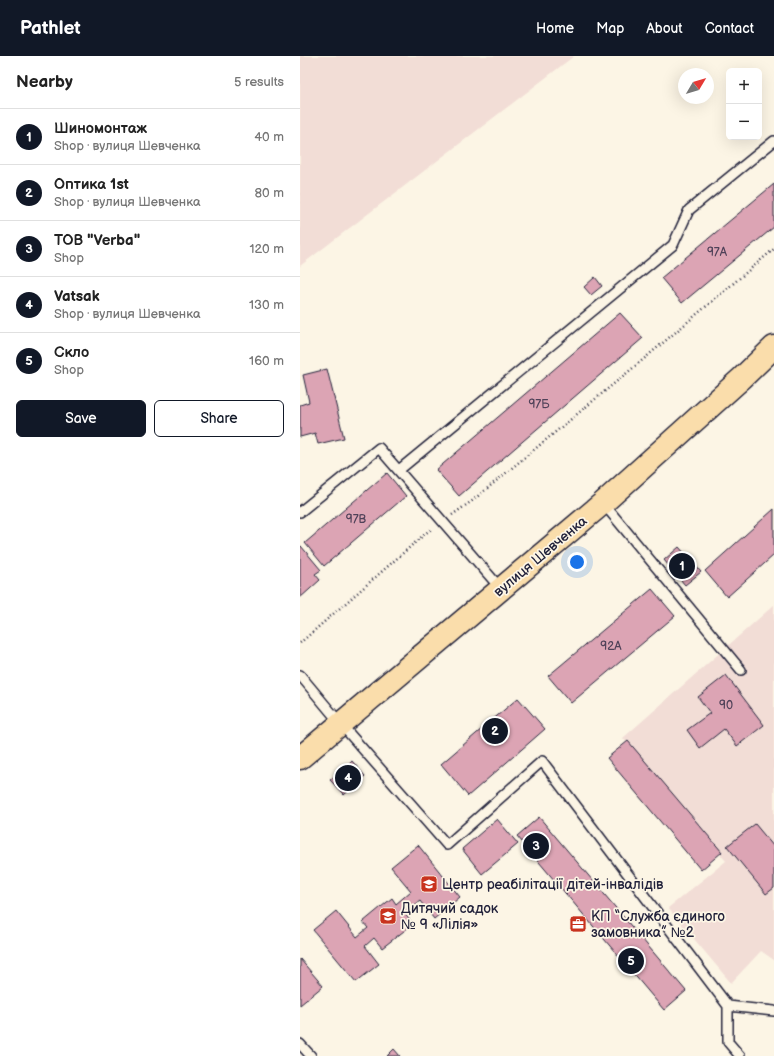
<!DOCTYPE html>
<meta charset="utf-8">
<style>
body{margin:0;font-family:"Balsamiq Sans",sans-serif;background:#f2f2f2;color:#222}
.controls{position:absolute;right:12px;top:12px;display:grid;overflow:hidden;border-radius:6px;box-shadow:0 4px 16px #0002}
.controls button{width:36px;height:36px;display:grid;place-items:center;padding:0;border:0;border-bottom:1px solid #e0e0e0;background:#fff;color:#222;font:20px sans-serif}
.compass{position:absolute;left:378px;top:12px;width:36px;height:36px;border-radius:50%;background:#fff;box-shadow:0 4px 16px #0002;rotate:52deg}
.you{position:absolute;left:277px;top:506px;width:14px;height:14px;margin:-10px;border:3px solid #fff;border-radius:50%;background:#1a73e8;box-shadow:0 0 0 6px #1a73e833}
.badge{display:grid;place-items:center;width:26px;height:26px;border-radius:50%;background:#111827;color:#fff;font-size:13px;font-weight:700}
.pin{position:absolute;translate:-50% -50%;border:2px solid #fff;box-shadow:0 1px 4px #0006}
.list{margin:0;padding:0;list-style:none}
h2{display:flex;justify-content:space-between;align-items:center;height:52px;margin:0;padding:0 16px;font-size:17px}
h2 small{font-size:13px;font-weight:400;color:#767676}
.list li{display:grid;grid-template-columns:26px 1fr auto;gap:12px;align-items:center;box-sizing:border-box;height:56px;padding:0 16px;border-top:1px solid #e0e0e0}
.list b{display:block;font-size:15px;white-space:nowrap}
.list p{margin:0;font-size:13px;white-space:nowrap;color:#767676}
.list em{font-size:13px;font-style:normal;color:#767676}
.actions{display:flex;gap:8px;padding:12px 16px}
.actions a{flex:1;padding:9px 0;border:1px solid #111827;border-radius:6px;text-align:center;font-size:14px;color:#111827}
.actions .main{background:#111827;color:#fff}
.map{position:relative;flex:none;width:474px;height:1000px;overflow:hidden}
header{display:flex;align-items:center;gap:24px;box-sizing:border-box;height:56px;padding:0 20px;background:#111827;color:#fff}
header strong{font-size:19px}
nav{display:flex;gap:22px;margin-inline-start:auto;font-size:14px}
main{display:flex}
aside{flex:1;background:#fff}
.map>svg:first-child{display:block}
.built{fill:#f2ddd6}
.building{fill:#dca4b4;stroke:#22223b}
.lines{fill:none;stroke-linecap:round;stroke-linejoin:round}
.service-casing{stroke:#22223b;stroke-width:12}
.primary-casing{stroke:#22223b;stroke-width:25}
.path{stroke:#22223b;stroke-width:2.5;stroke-dasharray:1 3;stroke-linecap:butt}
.service{stroke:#fcf5e5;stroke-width:9}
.primary{stroke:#faddab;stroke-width:22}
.labels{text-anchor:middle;stroke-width:3.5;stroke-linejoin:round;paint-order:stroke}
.number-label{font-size:12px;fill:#504259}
.street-label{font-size:14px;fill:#22223b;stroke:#fcf5e5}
.poi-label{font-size:14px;fill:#22223b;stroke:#fcf5e5;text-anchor:start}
</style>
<header>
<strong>Pathlet</strong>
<nav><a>Home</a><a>Map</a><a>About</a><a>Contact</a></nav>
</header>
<main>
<aside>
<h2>Nearby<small>5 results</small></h2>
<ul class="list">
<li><span class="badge">1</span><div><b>Шиномонтаж</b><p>Shop · вулиця Шевченка</p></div><em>40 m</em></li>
<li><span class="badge">2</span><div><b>Оптика 1st</b><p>Shop · вулиця Шевченка</p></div><em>80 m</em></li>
<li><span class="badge">3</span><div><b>ТОВ &quot;Verba&quot;</b><p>Shop</p></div><em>120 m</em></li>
<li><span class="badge">4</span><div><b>Vatsak</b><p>Shop · вулиця Шевченка</p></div><em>130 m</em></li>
<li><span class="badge">5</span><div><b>Скло</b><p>Shop</p></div><em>160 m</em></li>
</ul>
<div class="actions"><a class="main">Save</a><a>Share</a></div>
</aside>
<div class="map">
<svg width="474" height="1000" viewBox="0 0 474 1000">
<rect width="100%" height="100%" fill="#fcf5e5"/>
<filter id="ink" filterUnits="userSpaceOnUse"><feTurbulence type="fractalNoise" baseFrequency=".025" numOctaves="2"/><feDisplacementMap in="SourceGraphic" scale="8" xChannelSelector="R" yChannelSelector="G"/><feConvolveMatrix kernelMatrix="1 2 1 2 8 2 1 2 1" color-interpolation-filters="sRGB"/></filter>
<g filter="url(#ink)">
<path class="built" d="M0 0H274L0 210Z
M474 549V904L461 895 431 927 368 852 426 805 323 682Z"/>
<path class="building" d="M474 128V171L382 247 361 222Z
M295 221 302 230 291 239 284 231Z
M320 257 343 282 159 440 136 414Z
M27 313 44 382 18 388 15 377 0 381V349L9 346 3 319Z
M87 417 106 440 24 510 5 487Z
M474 453V499L427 541 405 515Z
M0 490H1L21 514 15 518 20 524 0 542Z
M379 491 401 516 385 529 364 504Z
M352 533 375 560 271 647 248 620Z
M426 619 464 669 437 690 424 673 400 692 387 674 410 657 398 641Z
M218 642 245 673 168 740 141 708Z
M328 685 422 796 401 814 307 702Z
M52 705 65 720 44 739 30 724Z
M239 761 386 935 364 954 217 780Z
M197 763 218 788 182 818 162 793Z
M455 768 474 791V832L466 838 427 790Z
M118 789 160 841 134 863 120 845 104 857 113 868 82 892 74 882 65 890 79 908 56 926 13 874 36 855 57 881 68 872 63 866 92 842 96 848 111 835 91 811Z
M0 903 23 930 0 949Z
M94 993 100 1000H87Z"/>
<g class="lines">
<g class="service-casing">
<path id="service" d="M99 414 373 189 389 154 474 85
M303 447 441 614
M0 456 79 392 201 533
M0 619 40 667 147 789 242 705 428 950V986L440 1000
M428 950 474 955
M0 988 11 1000"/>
</g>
<g class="primary-casing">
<path id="primary" d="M0 702 303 447 442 322 474 291"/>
</g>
<path class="path" d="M152 459 172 445 345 302 474 193
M0 587 126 477 133 472"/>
<use href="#service" class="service"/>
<use href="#primary" class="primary"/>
</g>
</g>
<defs>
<g id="school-square" transform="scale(0.9)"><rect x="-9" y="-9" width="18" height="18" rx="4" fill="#c8321e" stroke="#fcf5e5"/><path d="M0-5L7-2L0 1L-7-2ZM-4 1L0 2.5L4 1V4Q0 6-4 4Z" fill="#fff"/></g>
<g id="office-square" transform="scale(0.9)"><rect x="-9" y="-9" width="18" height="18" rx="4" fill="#c8321e" stroke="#fcf5e5"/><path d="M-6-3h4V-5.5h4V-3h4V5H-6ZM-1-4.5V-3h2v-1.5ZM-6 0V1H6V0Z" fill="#fff"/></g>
</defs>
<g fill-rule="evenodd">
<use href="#school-square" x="129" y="828"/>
<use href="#school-square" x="88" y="860"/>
<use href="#office-square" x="278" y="868"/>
</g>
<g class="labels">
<g class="number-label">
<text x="417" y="200">97А</text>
<text x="239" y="352">97Б</text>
<text x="56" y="467">97В</text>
<text x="311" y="594">92А</text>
<text x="426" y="653">90</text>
</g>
<g class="street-label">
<text transform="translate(240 500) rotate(-40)" y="5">вулиця Шевченка</text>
</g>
<g class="poi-label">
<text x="142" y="833">Центр реабілітації дітей-інвалідів</text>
<text x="101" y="857">Дитячий садок<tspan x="101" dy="16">№ 9 «Лілія»</tspan></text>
<text x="291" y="865">КП “Служба єдиного<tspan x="291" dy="16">замовника” №2</tspan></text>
</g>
</g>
</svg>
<div class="controls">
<button>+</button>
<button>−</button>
</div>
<svg class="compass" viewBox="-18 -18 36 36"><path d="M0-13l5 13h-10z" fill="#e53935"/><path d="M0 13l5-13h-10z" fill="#767676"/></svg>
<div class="you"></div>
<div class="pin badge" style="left:382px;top:510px">1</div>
<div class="pin badge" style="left:195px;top:675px">2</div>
<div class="pin badge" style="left:236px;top:790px">3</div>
<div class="pin badge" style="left:48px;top:722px">4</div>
<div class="pin badge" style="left:331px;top:905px">5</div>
</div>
</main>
